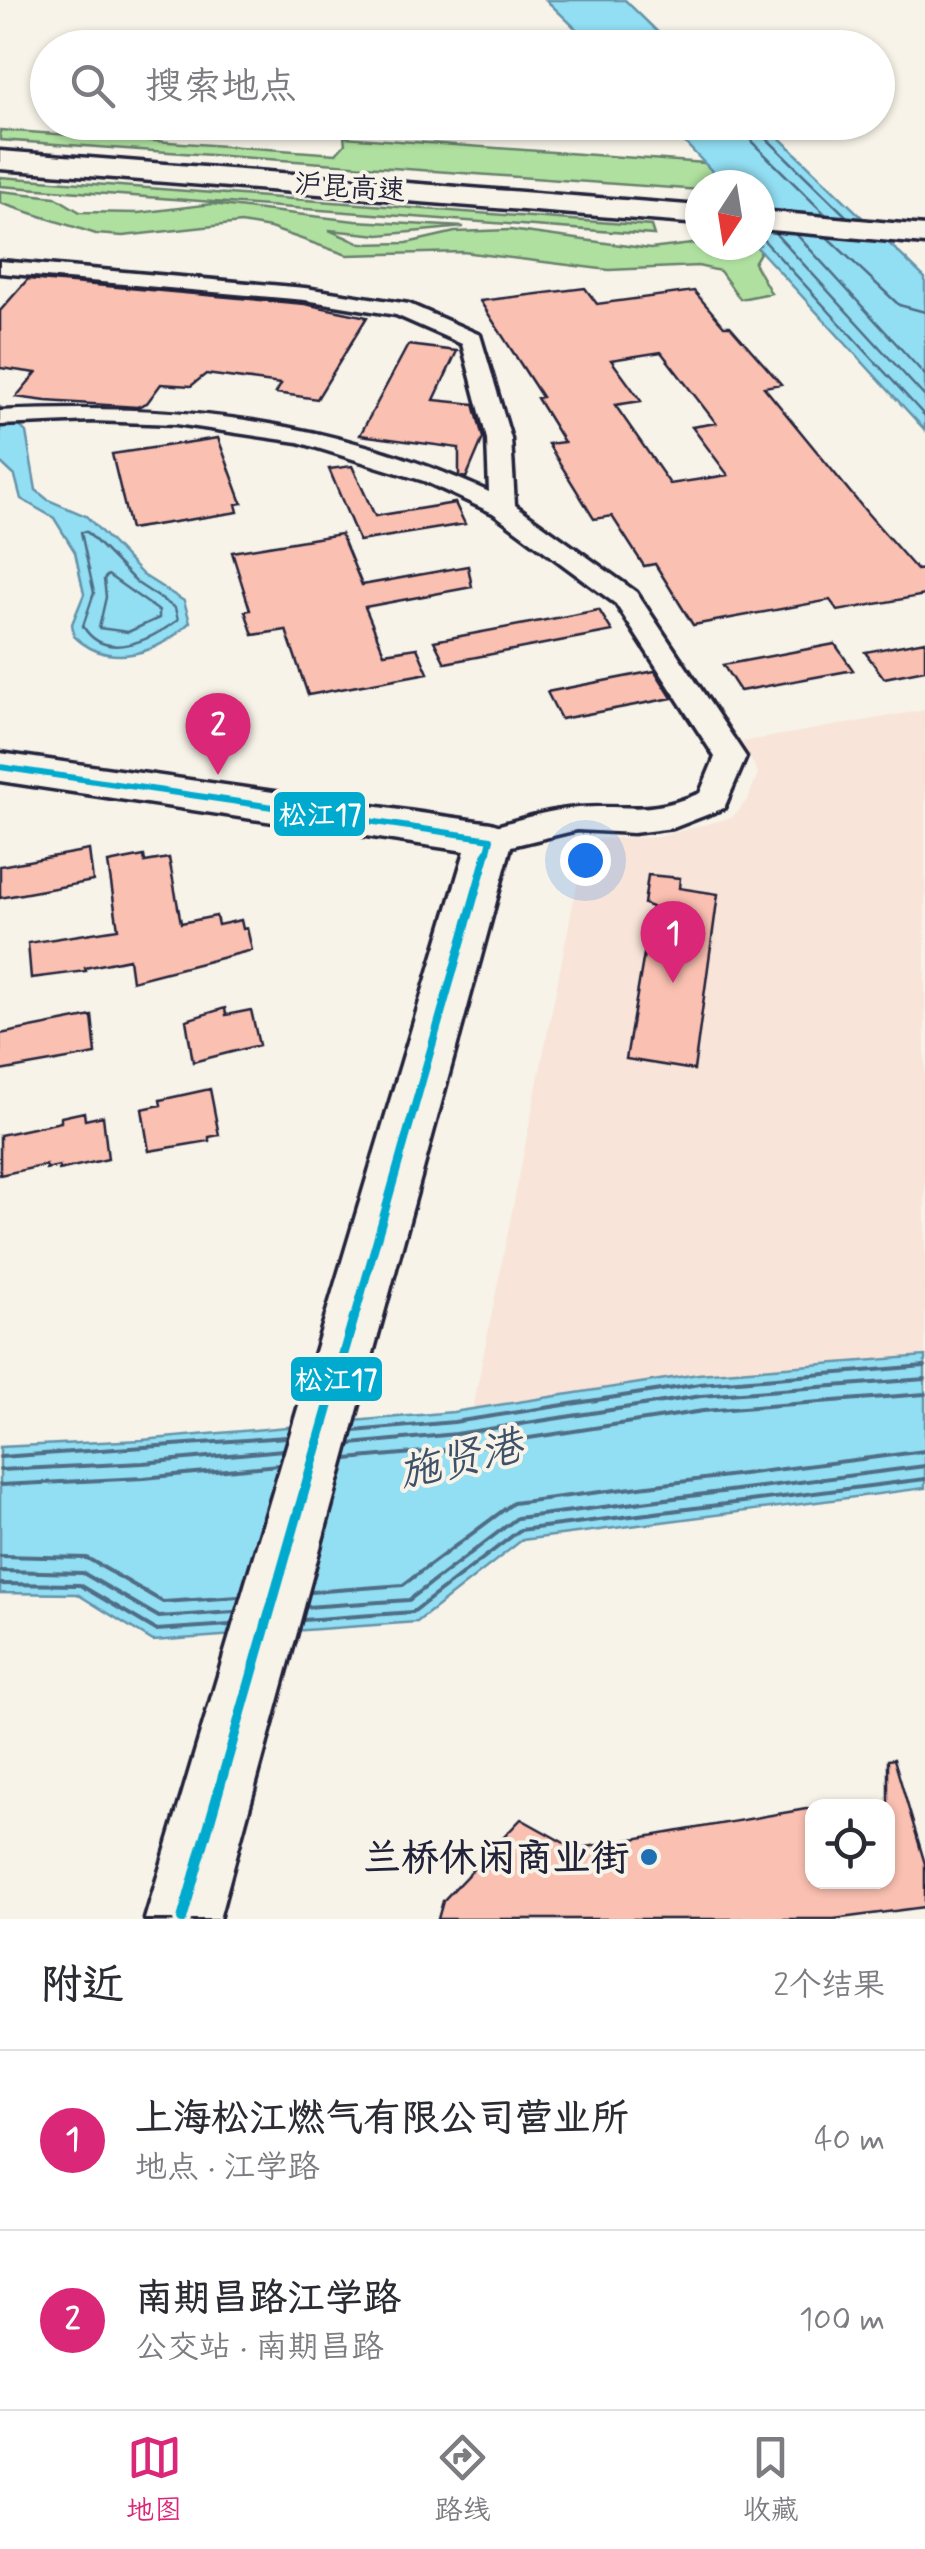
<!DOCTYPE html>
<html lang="zh">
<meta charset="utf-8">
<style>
body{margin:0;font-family:Mynerve,"LXGW WenKai TC",sans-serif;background:#f7f7f7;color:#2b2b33}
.controls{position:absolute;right:30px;bottom:30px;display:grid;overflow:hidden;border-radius:20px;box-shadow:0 2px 8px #0004}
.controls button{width:90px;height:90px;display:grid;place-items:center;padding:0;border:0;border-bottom:2px solid #e1e1e2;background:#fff;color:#2b2b33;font:50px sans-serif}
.compass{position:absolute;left:685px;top:170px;width:90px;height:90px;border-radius:50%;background:#fff;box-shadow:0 2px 8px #0004;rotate:192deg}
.you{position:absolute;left:585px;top:860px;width:35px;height:35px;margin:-25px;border:8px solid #fff;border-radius:50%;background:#1a73e8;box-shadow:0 0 0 15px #1a73e833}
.badge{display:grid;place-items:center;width:65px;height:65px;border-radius:50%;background:#db2777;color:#fff;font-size:32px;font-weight:700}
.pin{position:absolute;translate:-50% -82px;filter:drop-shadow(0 2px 5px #0008)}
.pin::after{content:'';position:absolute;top:52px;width:35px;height:30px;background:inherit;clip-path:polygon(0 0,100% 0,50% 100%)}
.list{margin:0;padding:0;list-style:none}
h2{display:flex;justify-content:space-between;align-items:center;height:130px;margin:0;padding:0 40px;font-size:42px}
h2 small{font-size:32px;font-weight:400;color:#7c7c81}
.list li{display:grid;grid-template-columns:65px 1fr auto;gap:30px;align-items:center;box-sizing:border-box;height:180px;padding:0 40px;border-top:2px solid #e1e1e2}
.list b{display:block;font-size:38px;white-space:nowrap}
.list p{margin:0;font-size:32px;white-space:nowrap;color:#7c7c81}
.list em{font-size:32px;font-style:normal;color:#7c7c81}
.icon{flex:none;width:55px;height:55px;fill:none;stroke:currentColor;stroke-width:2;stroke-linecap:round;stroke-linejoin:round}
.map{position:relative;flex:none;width:925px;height:1919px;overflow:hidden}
.search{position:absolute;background:#fff;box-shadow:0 2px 8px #0004;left:30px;right:30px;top:30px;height:110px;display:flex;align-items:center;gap:25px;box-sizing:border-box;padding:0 35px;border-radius:55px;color:#7c7c81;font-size:38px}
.sheet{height:490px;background:#fff}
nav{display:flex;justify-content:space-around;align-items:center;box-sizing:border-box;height:140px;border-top:2px solid #e1e1e2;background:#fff;font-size:28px;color:#7c7c81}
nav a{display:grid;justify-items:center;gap:5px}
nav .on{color:#db2777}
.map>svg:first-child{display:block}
.built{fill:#f8e4d8}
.green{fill:#afe09f;stroke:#68816d;stroke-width:2.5}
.water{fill:#92def3;stroke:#6593a9;stroke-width:2.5}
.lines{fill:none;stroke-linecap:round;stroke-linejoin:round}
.shore-far1{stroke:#4f6d85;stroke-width:2.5}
.shore{stroke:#4f6d85;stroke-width:4}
.building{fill:#fac0b1;stroke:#22223b;stroke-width:2.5;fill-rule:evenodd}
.street-casing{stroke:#22223b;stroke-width:7}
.secondary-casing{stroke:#22223b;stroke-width:7}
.highway-casing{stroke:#22223b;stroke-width:7}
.street{fill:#f7f3e8;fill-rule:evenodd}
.secondary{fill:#f7f3e8;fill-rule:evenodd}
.highway{fill:#f7f3e8;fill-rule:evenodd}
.bus-1-far2-casing{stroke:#f7f3e8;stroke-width:12}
.bus-1-far1-casing{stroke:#f7f3e8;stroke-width:15}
.bus-1-casing{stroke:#f7f3e8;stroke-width:18}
.bus-1-far2{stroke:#00a9ce;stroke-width:6}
.bus-1-far1{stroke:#00a9ce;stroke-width:8}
.bus-1{stroke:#00a9ce;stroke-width:10}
.poi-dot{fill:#1f6fb2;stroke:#f7f3e8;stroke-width:4}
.labels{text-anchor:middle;stroke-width:8;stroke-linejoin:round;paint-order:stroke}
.far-street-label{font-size:28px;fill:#22223b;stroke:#f7f3e8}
.near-poi-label{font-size:38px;font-weight:bold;fill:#22223b;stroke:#f7f3e8;text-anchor:end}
.near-water-label{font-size:42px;font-style:italic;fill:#3e5169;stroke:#f7f3e8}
.line-badge{stroke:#f7f3e8;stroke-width:4}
.badge-label{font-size:28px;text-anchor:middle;font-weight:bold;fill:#fff}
</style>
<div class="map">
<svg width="925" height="1919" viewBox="0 0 925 1919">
<rect width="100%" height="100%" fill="#f7f3e8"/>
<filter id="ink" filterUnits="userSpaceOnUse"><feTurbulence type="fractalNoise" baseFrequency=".01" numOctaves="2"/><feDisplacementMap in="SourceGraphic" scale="20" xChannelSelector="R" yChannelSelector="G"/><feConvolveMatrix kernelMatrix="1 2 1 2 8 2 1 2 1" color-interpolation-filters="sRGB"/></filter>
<g filter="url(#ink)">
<path class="built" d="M925 710V1356L698 1374 473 1408 586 839 659 837 733 817 748 799 758 773 742 742Z"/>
<path class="green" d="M0 130 336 154 345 144 344 137 705 163 724 185H700V190L0 140Z
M0 177 651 226 654 235 0 186Z
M0 191 55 197 80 212 138 213 212 204 355 221 464 227 379 235 329 230 361 244 407 243 455 232 510 230 650 249 700 243 755 245 761 251 754 263 771 293 740 299 720 271 698 266 609 270 463 252 347 255 270 228 241 223 123 236 96 234 0 203Z"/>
<path class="water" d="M546 0H625L673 47H595Z
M666 123H764L925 278V430L755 245H760V185H719L711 170Z
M0 407 26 432 36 490 48 500 86 516 143 575 184 601 190 622C158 654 109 670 74 636L72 624 84 594 75 552 54 518 21 499 15 476 0 462Z
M925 1356V1488L522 1540 417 1622 153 1641 77 1594 0 1593V1447L142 1440 453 1412 698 1374Z"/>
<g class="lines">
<path class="shore-far1" d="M745 122 752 142 825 214
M758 122 761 133 846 216
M775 233 925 397
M797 235 925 375
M760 236 925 416
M828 238 899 305 925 312
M81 532H87L137 583 175 608 178 620C150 640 105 663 83 626L94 593Z
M108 575 159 611V618L128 632 99 628 106 597 104 579Z"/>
<path class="shore" d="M354 1431 454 1422 700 1384 925 1366
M351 1444 456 1434 701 1396 925 1379
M0 1457 287 1437
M347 1459 458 1449 703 1411 925 1394
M0 1470 143 1463 283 1450
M0 1485 144 1478 278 1465
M0 1556 87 1558 163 1602 239 1597
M0 1571 83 1573 159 1617 234 1612
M0 1584 80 1585 156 1630 230 1625
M311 1592 403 1585 513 1503 925 1451
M306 1607 409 1600 517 1518 925 1466
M303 1620 413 1612 520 1530 925 1479"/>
</g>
<path class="building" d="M28 279 305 304 367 317 317 399 276 393 281 384 206 374 191 386 161 384 147 403 137 407 46 401 16 397 36 373 0 368V311Z
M585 288 597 304 694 291 724 326H730L781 384 764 387 868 514 917 570 925 569V595L838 611 830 600 693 625 655 564 644 566 612 516 594 519 548 444 564 442 537 398 542 397 480 301ZM661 352 716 423 692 427 728 475 670 484 615 405 641 401 611 360Z
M408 345 457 351 434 400 474 404 483 438 466 478 459 476V448L360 435Z
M218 438 242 503 236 504 238 512 130 529 112 454Z
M352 466 375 516 455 503 465 524 359 541 329 469Z
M341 534 362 585 468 566 472 587 365 607 384 653 417 648 428 673 308 695 286 630 253 635 245 611 250 610 232 552Z
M599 610 612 631 445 663 434 641Z
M925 641V670L884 678 865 652Z
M835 644 853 670 740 691 723 665Z
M655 671 672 698 561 719 547 692Z
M89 850 93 881 0 898V866Z
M144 856 145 862 169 858 181 923 216 916 218 925 241 920 243 929 247 928 252 950 132 981 129 959 85 968 86 971 31 978 28 943 118 929 108 863Z
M648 875 680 878 679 888 718 894 694 1070 626 1059 652 907 644 904Z
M225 1008 226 1015 251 1010 259 1045 193 1062 186 1020Z
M92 1016 96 1054 0 1071V1034Z
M210 1089 219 1135 209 1137V1141L149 1151 142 1109 161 1105 160 1100Z
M84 1112 85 1120 103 1116 108 1159 59 1170V1166L46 1169V1165L0 1175V1135L61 1122V1117Z
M894 1759 925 1864V1907L834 1919H438L443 1901 521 1819 575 1849 812 1808V1882H888V1760Z"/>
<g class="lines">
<g class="street-casing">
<path id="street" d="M0 261 305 288 409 304 480 335 511 439 515 505 636 592 746 757 724 808 673 828 633 833 577 830 491 851 480 847 475 839 480 831C510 822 547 810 578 808 632 804 646 816 700 793L715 757 616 604 493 513 424 481 298 442 176 424 92 421 0 425V411C175 403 328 418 489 492L487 439 462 344 396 315 305 300 0 273Z"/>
</g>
<g class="secondary-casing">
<path id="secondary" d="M0 753 491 823 507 828 513 839 219 1919H145L465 851 0 781Z"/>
</g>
<g class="highway-casing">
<path id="highway" d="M0 151 700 206V224L0 169Z
M760 211 925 226V244L760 229Z"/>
</g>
<use href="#street" class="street"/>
<use href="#secondary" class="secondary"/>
<use href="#highway" class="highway"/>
<g class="bus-1-far2-casing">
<path id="bus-1-far2" d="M0 767 491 839
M487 855 491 839"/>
</g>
<g class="bus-1-far1-casing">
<path id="bus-1-far1" d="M354 1320 487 852"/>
</g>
<g class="bus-1-casing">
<path id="bus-1" d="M182 1919 354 1317"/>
</g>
<use href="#bus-1-far2" class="bus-1-far2"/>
<use href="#bus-1-far1" class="bus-1-far1"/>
<use href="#bus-1" class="bus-1"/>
</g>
</g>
<circle class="poi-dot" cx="649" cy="1857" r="10"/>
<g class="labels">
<g class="far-street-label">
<text transform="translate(350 186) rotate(4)" y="10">沪昆高速</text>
</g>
<g class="near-poi-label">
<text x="629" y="1870">兰桥休闲商业街</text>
</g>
<g class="near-water-label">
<text transform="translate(460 1458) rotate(-14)" y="15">施贤港</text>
</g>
</g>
<g class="line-badge">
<rect x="272" y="790" width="95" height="48" rx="10" fill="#00a9ce"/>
<rect x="289" y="1355" width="95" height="48" rx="10" fill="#00a9ce"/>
</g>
<g class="badge-label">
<text x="320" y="824">松江17</text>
<text x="336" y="1389">松江17</text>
</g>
</svg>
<div class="controls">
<button><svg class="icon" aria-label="locate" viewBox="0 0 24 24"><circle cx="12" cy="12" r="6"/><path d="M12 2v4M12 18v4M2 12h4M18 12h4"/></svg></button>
</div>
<svg class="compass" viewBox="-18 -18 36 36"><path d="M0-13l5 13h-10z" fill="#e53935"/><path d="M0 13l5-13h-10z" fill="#7c7c81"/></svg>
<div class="you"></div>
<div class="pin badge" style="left:673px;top:983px">1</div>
<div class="pin badge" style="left:218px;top:775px">2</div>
<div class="search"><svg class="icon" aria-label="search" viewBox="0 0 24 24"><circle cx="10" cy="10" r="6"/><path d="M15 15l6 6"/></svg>搜索地点</div>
</div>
<section class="sheet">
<h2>附近<small>2个结果</small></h2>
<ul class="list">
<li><span class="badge">1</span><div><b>上海松江燃气有限公司营业所</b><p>地点 · 江学路</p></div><em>40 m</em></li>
<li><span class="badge">2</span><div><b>南期昌路江学路</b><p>公交站 · 南期昌路</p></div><em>100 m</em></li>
</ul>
</section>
<nav>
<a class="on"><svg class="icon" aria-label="map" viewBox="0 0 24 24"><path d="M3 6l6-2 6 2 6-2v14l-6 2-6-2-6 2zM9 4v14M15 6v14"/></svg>地图</a>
<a><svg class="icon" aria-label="directions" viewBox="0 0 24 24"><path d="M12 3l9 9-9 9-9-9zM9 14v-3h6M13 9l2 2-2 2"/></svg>路线</a>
<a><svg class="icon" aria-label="saved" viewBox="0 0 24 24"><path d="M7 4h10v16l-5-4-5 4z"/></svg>收藏</a>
</nav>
